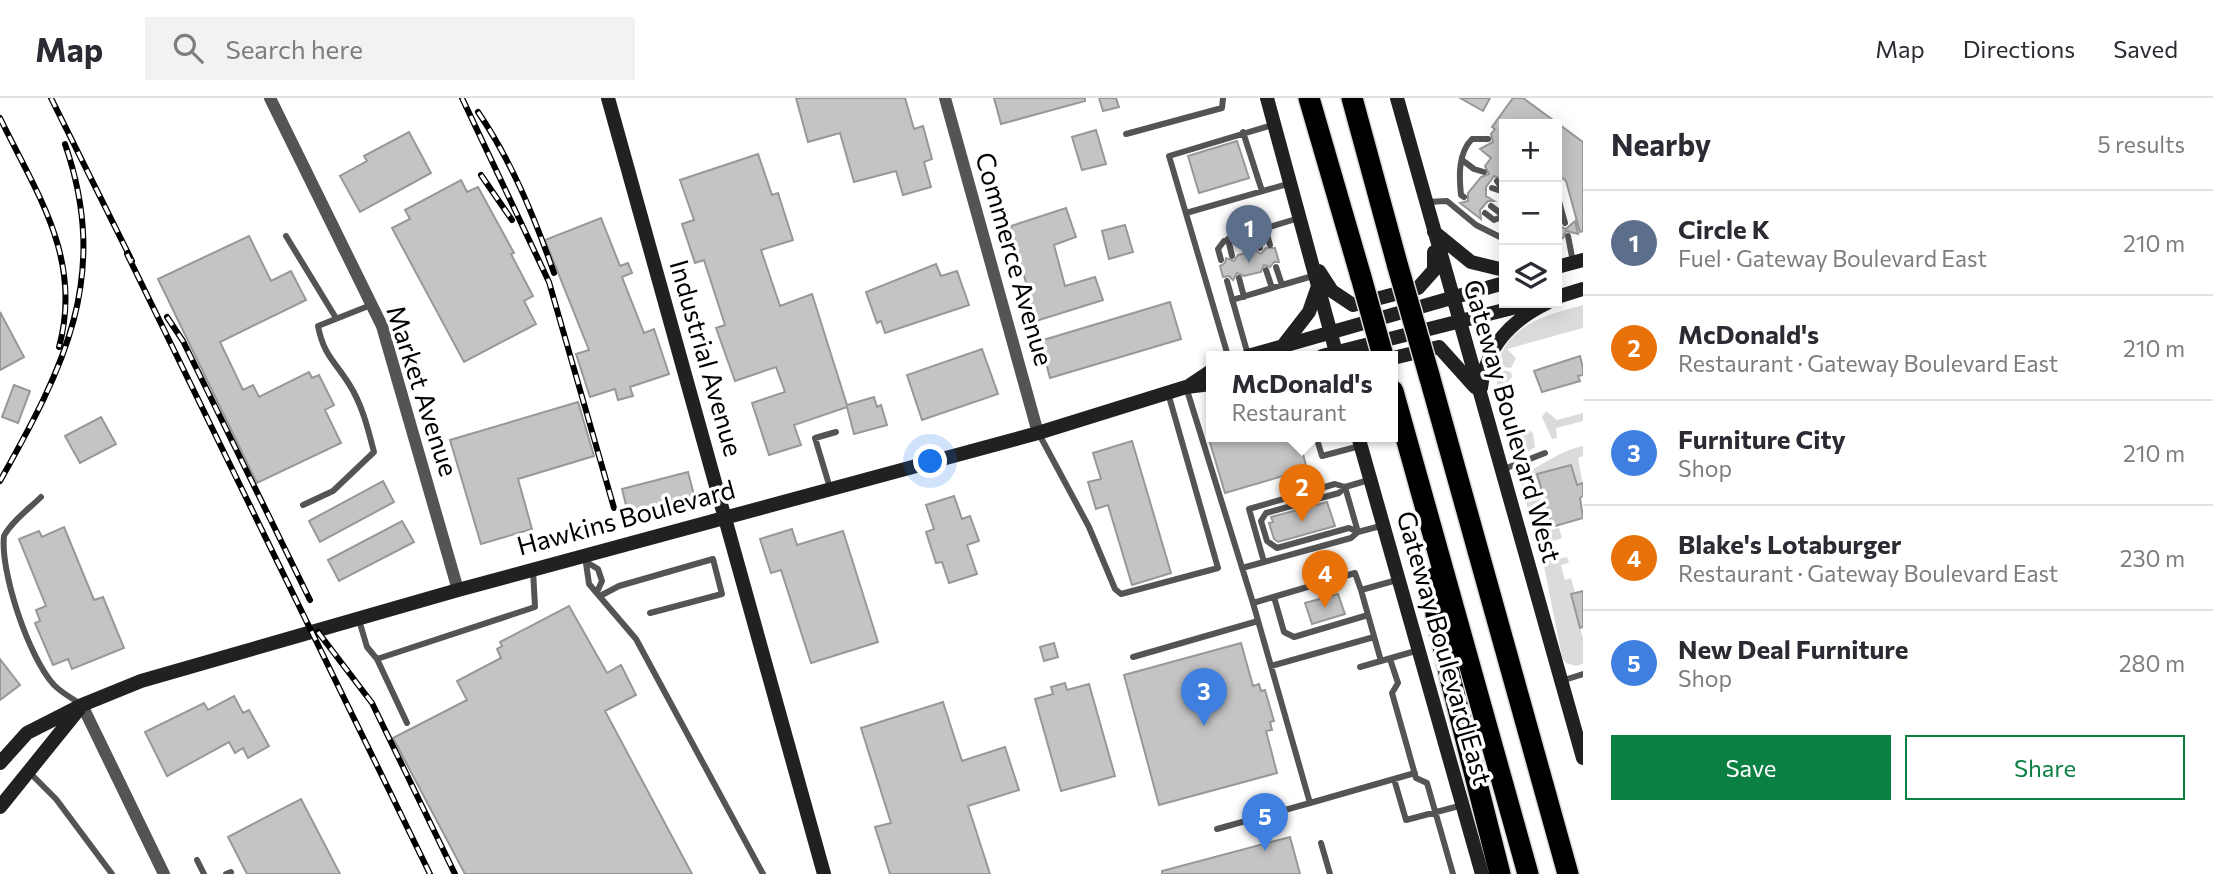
<!DOCTYPE html>
<meta charset="utf-8">
<style>
body{margin:0;font-family:Commissioner,sans-serif;background:#f2f2f3;color:#2b2b33}
.controls{position:absolute;right:21px;top:21px;display:grid;overflow:hidden;border-radius:0px;box-shadow:0 4px 18px #0003}
.controls button{width:63px;height:63px;display:grid;place-items:center;padding:0;border:0;border-bottom:2px solid #e1e1e2;background:#fff;color:#2b2b33;font:35px sans-serif}
.you{position:absolute;left:931px;top:364px;width:24px;height:24px;margin:-18px;border:5px solid #fff;border-radius:50%;background:#1a73e8;box-shadow:0 0 0 10px #1a73e833}
.badge{display:grid;place-items:center;width:46px;height:46px;border-radius:50%;background:#0b8043;color:#fff;font-size:23px;font-weight:700}
.pin{position:absolute;translate:-50% -58px;filter:drop-shadow(0 2px 4px #0008)}
.pin::after{content:'';position:absolute;top:37px;width:24px;height:21px;background:inherit;clip-path:polygon(0 0,100% 0,50% 100%)}
.popup{position:absolute;left:1206px;top:253px;width:192px;height:91px;box-sizing:border-box;display:grid;place-content:center;border-radius:0px;background:#fff;filter:drop-shadow(0 2px 5px #0005);font-size:23px;white-space:nowrap;color:#7c7c81}
.popup b{font-size:26px;color:#2b2b33}
.popup::after{content:'';position:absolute;left:50%;top:100%;margin-left:-14px;border:14px solid transparent;border-top-color:#fff}
.list{margin:0;padding:0;list-style:none}
h2{display:flex;justify-content:space-between;align-items:center;height:91px;margin:0;padding:0 28px;font-size:30px}
h2 small{font-size:23px;font-weight:400;color:#7c7c81}
.list li{display:grid;grid-template-columns:46px 1fr auto;gap:21px;align-items:center;box-sizing:border-box;height:105px;padding:0 28px;border-top:2px solid #e1e1e2}
.list b{display:block;font-size:26px;white-space:nowrap}
.list p{margin:0;font-size:23px;white-space:nowrap;color:#7c7c81}
.list em{font-size:23px;font-style:normal;color:#7c7c81}
.actions{display:flex;gap:14px;padding:21px 28px}
.actions a{flex:1;padding:16px 0;border:2px solid #0b8043;border-radius:0px;text-align:center;font-size:24px;color:#0b8043}
.actions .main{background:#0b8043;color:#fff}
.icon{flex:none;width:38px;height:38px;fill:none;stroke:currentColor;stroke-width:2;stroke-linecap:round;stroke-linejoin:round}
.map{position:relative;flex:none;width:1583px;height:776px;overflow:hidden}
header{display:flex;align-items:center;gap:42px;box-sizing:border-box;height:98px;padding:0 35px;background:#fff;border-bottom:2px solid #e1e1e2}
header strong{font-size:33px}
nav{display:flex;gap:38px;margin-inline-start:auto;font-size:24px}
.search{width:490px;height:63px;background:#f2f2f3;display:flex;align-items:center;gap:18px;box-sizing:border-box;padding:0 24px;border-radius:0px;color:#7c7c81;font-size:26px}
main{display:flex}
aside{flex:1;background:#fff}
.map>svg:first-child{display:block}
.green{fill:#dbdbdb}
.building{fill:#c4c4c4;stroke:#989898;stroke-width:2}
.lines{fill:none;stroke-linecap:round;stroke-linejoin:round}
.highway-casing{stroke:#dbdbdb;stroke-width:24}
.lane{stroke:#545454;stroke-width:6}
.street{stroke:#545454;stroke-width:12}
.secondary{stroke:#212121;stroke-width:14}
.highway{stroke:#000;stroke-width:21}
.rail-casing{stroke:#000;stroke-width:6}
.rail{stroke:#fff;stroke-width:3.5;stroke-dasharray:10;stroke-linecap:butt}
.highway-bridge-casing{stroke:#dbdbdb;stroke-width:24;stroke-linecap:butt}
.highway-bridge{stroke:#000;stroke-width:21}
.labels{text-anchor:middle;stroke-width:7;stroke-linejoin:round;paint-order:stroke}
.street-label{font-size:26px;fill:#000;stroke:#fff}
</style>
<header>
<strong>Map</strong>
<div class="search"><svg class="icon" aria-label="search" viewBox="0 0 24 24"><circle cx="10" cy="10" r="6"/><path d="M15 15l6 6"/></svg>Search here</div>
<nav><a>Map</a><a>Directions</a><a>Saved</a></nav>
</header>
<main>
<div class="map">
<svg width="1583" height="776" viewBox="0 0 1583 776">
<rect width="100%" height="100%" fill="#fff"/>
<path class="green" d="M1583 207V230L1507 251 1516 260 1511 270 1497 268C1507 226 1547 217 1583 207Z
M1497 271 1511 274 1512 279 1503 288 1516 333 1520 336 1528 331 1533 335 1535 349 1526 355H1515L1512 347 1497 287Z
M1546 313 1557 322 1583 315V323L1556 330 1557 340 1552 341 1542 319Z
M1583 348V358L1578 360 1583 387H1577L1571 367 1538 376 1539 381 1535 383 1550 432 1559 430 1562 440 1553 443 1558 461 1567 459 1569 465 1561 467 1565 482 1571 480 1575 495 1571 497 1583 540V566L1576 568 1566 565 1562 559 1545 473 1521 385 1524 377C1540 367 1565 351 1583 348Z"/>
<path class="building" d="M796 0H905L914 31 923 28 932 61 924 64 931 89 903 97 896 73 854 84 840 35 808 44Z
M994 0H1085V3L1001 26Z
M1099 0H1116L1119 9 1103 13Z
M1460 0H1490L1483 13Z
M1513 0H1523L1583 44V133L1580 134 1566 83 1557 76V26H1504V82L1494 78 1486 89V98L1494 103H1488L1480 112 1481 121 1460 105 1468 103V95L1481 79 1489 76 1485 68 1491 60 1480 51 1493 44 1491 36 1495 31 1492 29Z
M1096 32 1106 66 1082 72 1072 39Z
M409 34 431 75 360 114 340 78 367 63 364 58Z
M1237 43 1249 80 1199 95 1188 58Z
M758 56 772 97 778 95 793 142 761 152 780 208 812 196 847 307 874 299 877 309 881 307 887 327 854 336 847 309 794 327 801 347 769 357 752 305 785 294 776 269 735 283 716 230 725 227 704 162 695 165 682 126 694 122 680 82Z
M461 82 467 94 478 89 514 155 511 156 533 198 524 203 536 226 464 264 392 130 410 121 405 112Z
M1066 110 1076 139 1054 147 1065 188 1095 179 1103 202 1036 223 1011 128Z
M601 120 620 168 628 165 632 175 622 179 644 235 654 231 669 276 630 289 633 298 618 302 615 291 590 299 576 256 589 252 545 142Z
M1575 123 1578 136 1566 133 1563 140 1557 141V127L1566 131Z
M1125 127 1133 154 1109 161 1102 133Z
M249 138 271 183 291 173 306 202 220 244 243 292 253 287 259 299 309 274 312 280 319 277 334 307 325 312 341 345 257 385 158 181Z
M1266 150H1275L1279 164H1274L1270 169 1264 167 1261 174 1244 178 1237 175 1233 182 1229 178 1223 179 1220 168 1225 165 1226 160 1234 163 1238 157 1255 152 1261 156Z
M936 166 941 178 957 173 969 207 885 235 881 223 877 225 866 194Z
M1170 204 1181 241 1050 280 1040 243Z
M0 214 24 259 0 272Z
M982 251 998 296 922 322 907 277Z
M1580 258 1583 270V277L1578 278 1580 283 1542 294 1534 273Z
M14 287 30 293 18 325 2 319Z
M578 304 594 358 518 381 532 431 481 446 450 342Z
M101 319 116 346 80 365 65 338Z
M1208 338H1298L1307 371 1225 395Z
M1132 343 1171 475 1132 487 1108 407 1096 411 1088 384 1101 381 1093 355Z
M1571 367 1577 387 1583 385V398L1580 400 1583 420 1552 429 1537 376Z
M688 374 694 397 628 415 622 391Z
M383 383 394 404 320 444 309 423Z
M954 398 962 421 970 418 979 443 967 447 977 476 949 485 942 464 936 465 926 434 934 431 926 407Z
M1327 404 1335 428 1278 444 1274 441 1269 425 1273 424 1271 419Z
M402 423 414 444 339 483 328 462Z
M64 429 94 502 103 499 124 550 72 571 68 561 53 567 35 525 40 523 36 512 46 508 19 441 39 433 42 439Z
M792 431 797 447 843 433 878 544 811 565 781 472 771 475 760 441Z
M1583 493V529L1580 530 1571 496Z
M1338 496 1345 516 1312 526 1305 505Z
M569 508 607 575 621 567 636 597 605 613 692 776H465L393 640 467 602 457 583 501 560 497 551 502 548 500 544Z
M1054 545 1058 559 1044 563 1040 549Z
M1241 545 1253 588 1259 586 1261 593 1265 592 1274 623 1270 624 1272 632 1266 633 1277 675 1159 707 1124 577Z
M0 561 20 587 0 602Z
M1065 585 1067 592 1089 586 1115 678 1061 693 1035 601 1053 596 1051 589Z
M234 598 243 615 249 612 269 648 248 660 243 650 235 655 229 644 167 678 145 634 204 605 208 612Z
M943 604 962 663 1005 649 1019 692 968 708 990 776H890L875 729 891 725 861 630Z
M301 701 340 776H247L228 739Z
M1290 739 1300 776H1162V773Z"/>
<g class="lines">
<g class="highway-casing">
<path id="highway" d="M1309 0 1361 179
M1352 0 1398 169
M1429 277 1568 776
M1393 293 1528 776
M1436 479V517L1450 579 1500 776"/>
</g>
<path class="lane" d="M1243 34 1262 93
M1126 36 1222 10 1223 0
M1462 62 1474 71 1484 74
M1497 83 1504 93
M1492 90 1504 94
M1557 96 1565 125
M1464 99 1461 97C1459 79 1458 55 1472 41H1488
M1427 104 1447 103 1476 127 1504 141
M1491 108 1504 118
M1186 115 1291 85
M1485 115 1494 122 1504 118
M1265 130 1270 147
M1255 133 1260 150
M286 138 336 220
M1568 138 1573 164
M1228 141 1232 158
M1221 162 1218 151 1224 143 1299 120
M1276 169 1282 187 1316 177
M1266 172 1272 190
M1239 180 1244 199
M1227 183 1248 257
M1232 202 1282 187
M1228 258 1169 58 1272 27
M1186 289 1253 505
M1039 336 1089 429 1115 491 1121 496 1218 470 1168 295
M1316 338 1322 358 1360 348
M1504 371 1545 355
M1369 382 1345 389 1335 386 1249 411 1264 464 1351 440 1358 434 1384 427
M1345 389 1358 434 1349 430 1277 450 1267 443 1261 423 1266 415 1339 395Z
M830 390 815 340 836 334
M41 399C30 410 11 424 4 438 0 474 29 560 54 587 62 595 71 600 81 606
M303 407 333 393 374 354C368 331 362 306 349 286 334 262 324 258 318 228L371 207
M585 458 589 486 636 541 763 776
M588 465 598 471 602 483 597 494
M1242 470 1264 464
M1397 482 1361 492 1355 475 1253 505 1310 705 1415 675
M1361 492 1381 563
M600 498 619 488 713 461 722 496 650 515
M1274 499 1284 534 1294 539 1368 517
M359 522 367 549 377 561
M1133 559 1258 523
M1390 561 1398 585 1392 595 1416 680 1427 685 1453 776
M1271 568 1374 539
M1360 569 1419 552
M1561 583 1583 576
M407 625 377 561 535 509 533 472
M29 674 56 701 112 776
M1394 681 1406 722 1463 707
M1217 731 1310 705
M1321 745 1330 776
M197 762 204 776
M226 776 231 774"/>
<path class="street" d="M270 0 382 228 458 492
M945 0 1038 335
M82 607 164 776"/>
<path class="secondary" d="M608 0 824 776
M1267 0 1337 258
M1397 0 1583 660
M1434 134 1471 164 1504 172
M1557 169 1583 162
M1319 173 1332 193 1353 207 1418 190 1434 172V154
M1557 199 1583 191
M1285 245 1309 214 1318 188
M1248 258 1504 185
M1322 258 1532 205
M1393 260 1439 249 1475 289
M1190 287 1211 273
M1481 290C1486 249 1510 223 1547 205
M1358 338 1482 776
M0 665 27 635 82 607 141 583 458 492 1038 335 1186 289 1211 286
M0 709 79 611"/>
<use href="#highway" class="highway"/>
<g class="rail-casing">
<path id="rail" d="M51 0 132 163
M462 0 549 184 614 410
M478 14C512 64 534 118 554 175
M0 20C37 96 83 161 59 249
M481 77 512 122
M127 156 430 776
M167 219 183 243 310 502
M0 383C64 269 111 179 65 46
M318 534 372 605 455 776"/>
</g>
<use href="#rail" class="rail"/>
<g class="highway-bridge-casing">
<path id="highway-bridge" d="M1398 169 1429 277
M1361 179 1383 258"/>
</g>
<use href="#highway-bridge" class="highway-bridge"/>
</g>
<g class="labels">
<g class="street-label">
<text transform="translate(1014 161) rotate(74)" y="9">Commerce Avenue</text>
<text transform="translate(706 260) rotate(74)" y="9">Industrial Avenue</text>
<text transform="translate(422 293) rotate(72)" y="9">Market Avenue</text>
<text transform="translate(1512 323) rotate(74)" y="9">Gateway Boulevard West</text>
<text transform="translate(626 420) rotate(-15)" y="9">Hawkins Boulevard</text>
<text transform="translate(1444 550) rotate(74)" y="9">Gateway Boulevard East</text>
</g>
</g>
</svg>
<div class="controls">
<button>+</button>
<button>−</button>
<button><svg class="icon" aria-label="layers" viewBox="0 0 24 24"><path d="M12 4l9 5-9 5-9-5zM3 14l9 5 9-5"/></svg></button>
</div>
<div class="you"></div>
<div class="pin badge" style="left:1249px;top:165px;background:#5c6f8a">1</div>
<div class="pin badge" style="left:1302px;top:424px;background:#e8710a">2</div>
<div class="popup"><b>McDonald's</b>Restaurant</div>
<div class="pin badge" style="left:1204px;top:628px;background:#3f7fe0">3</div>
<div class="pin badge" style="left:1325px;top:510px;background:#e8710a">4</div>
<div class="pin badge" style="left:1265px;top:753px;background:#3f7fe0">5</div>
</div>
<aside>
<h2>Nearby<small>5 results</small></h2>
<ul class="list">
<li><span class="badge" style="background:#5c6f8a">1</span><div><b>Circle K</b><p>Fuel · Gateway Boulevard East</p></div><em>210 m</em></li>
<li><span class="badge" style="background:#e8710a">2</span><div><b>McDonald's</b><p>Restaurant · Gateway Boulevard East</p></div><em>210 m</em></li>
<li><span class="badge" style="background:#3f7fe0">3</span><div><b>Furniture City</b><p>Shop</p></div><em>210 m</em></li>
<li><span class="badge" style="background:#e8710a">4</span><div><b>Blake's Lotaburger</b><p>Restaurant · Gateway Boulevard East</p></div><em>230 m</em></li>
<li><span class="badge" style="background:#3f7fe0">5</span><div><b>New Deal Furniture</b><p>Shop</p></div><em>280 m</em></li>
</ul>
<div class="actions"><a class="main">Save</a><a>Share</a></div>
</aside>
</main>
